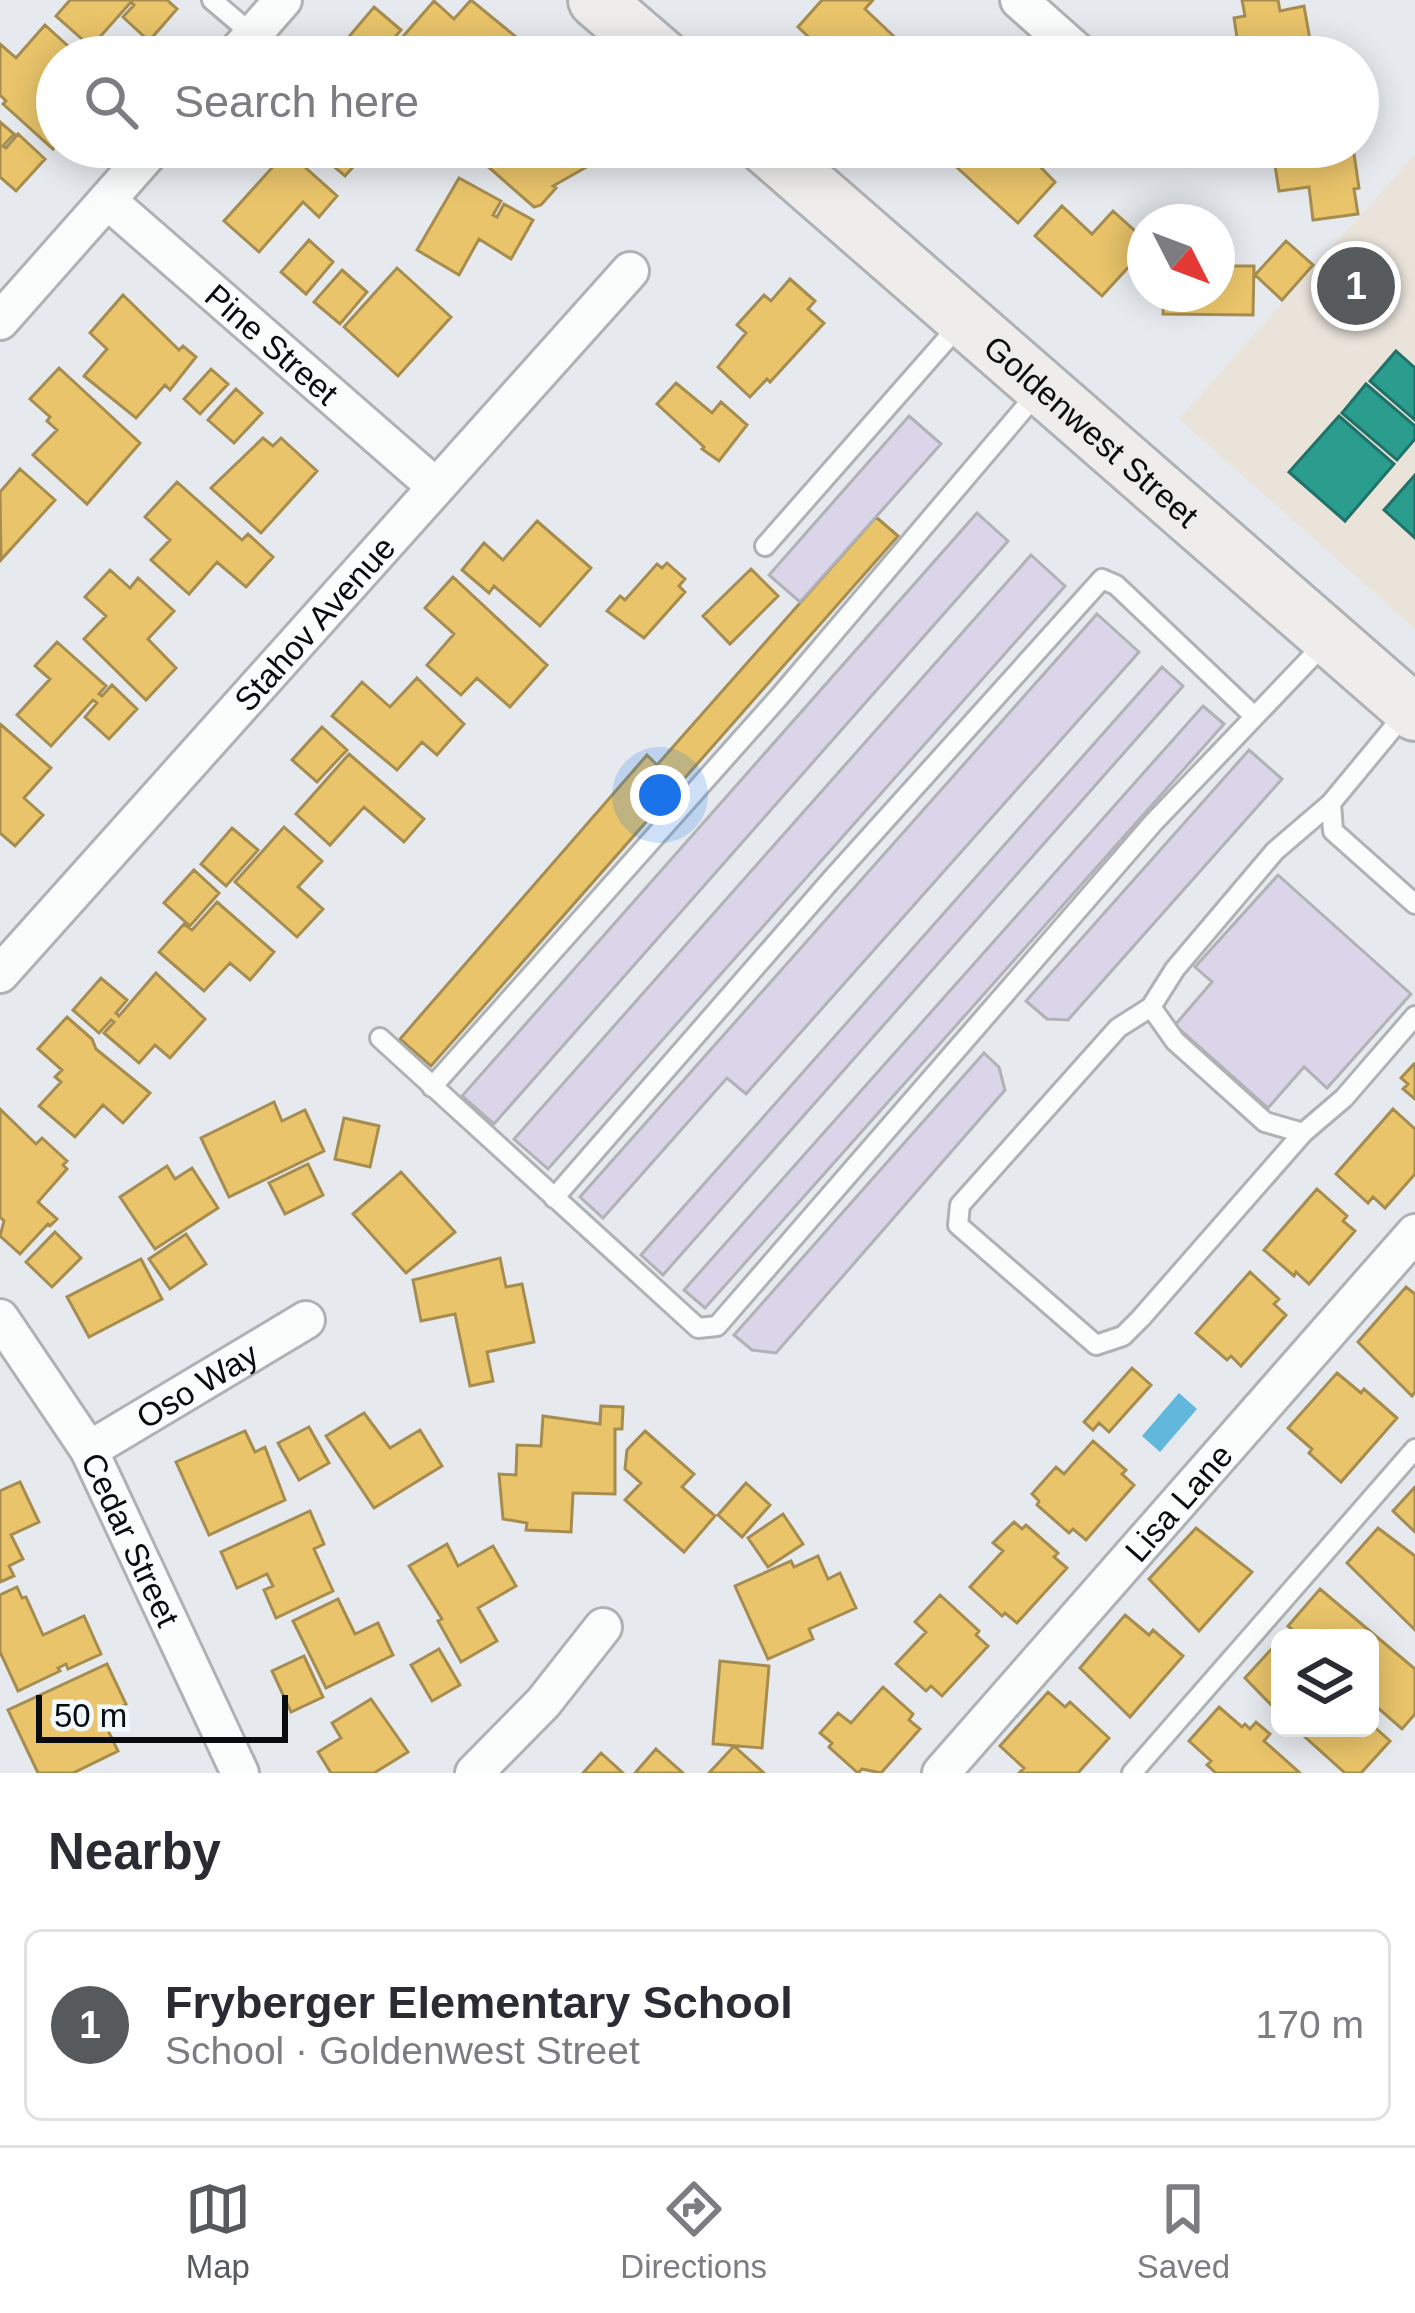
<!DOCTYPE html>
<meta charset="utf-8">
<style>
body{margin:0;font-family:Helvetica,sans-serif;background:#f7f7f7;color:#2b2b33}
.controls{position:absolute;right:36px;bottom:36px;display:grid;overflow:hidden;border-radius:18px;box-shadow:0 6px 30px #0003}
.controls button{width:108px;height:108px;display:grid;place-items:center;padding:0;border:0;border-bottom:3px solid #e1e1e2;background:#fff;color:#2b2b33;font:60px sans-serif}
.compass{position:absolute;left:1127px;top:204px;width:108px;height:108px;border-radius:50%;background:#fff;box-shadow:0 6px 30px #0003;rotate:132deg}
.scale{position:absolute;left:36px;bottom:30px;width:252px;box-sizing:border-box;padding-left:12px;border:6px solid #090c0f;border-top:0;font-size:33px;line-height:42px;white-space:nowrap;color:#090c0f;-webkit-text-stroke:9px #f1f8fe;paint-order:stroke}
.you{position:absolute;left:660px;top:795px;width:42px;height:42px;margin:-30px;border:9px solid #fff;border-radius:50%;background:#1a73e8;box-shadow:0 0 0 18px #1a73e833}
.badge{display:grid;place-items:center;width:78px;height:78px;border-radius:50%;background:#565a5d;color:#fff;font-size:39px;font-weight:700}
.pin{position:absolute;translate:-50% -50%;border:6px solid #fff;box-shadow:0 3px 12px #0006}
.list{margin:0;padding:0;list-style:none}
h2{display:flex;justify-content:space-between;align-items:center;height:156px;margin:0;padding:0 48px;font-size:51px}
h2 small{font-size:39px;font-weight:400;color:#7c7c81}
.list li{display:grid;grid-template-columns:78px 1fr auto;gap:36px;align-items:center;box-sizing:border-box;height:192px;margin:0 24px 24px;padding:0 24px;border:3px solid #e1e1e2;border-radius:18px}
.list b{display:block;font-size:45px;white-space:nowrap}
.list p{margin:0;font-size:39px;white-space:nowrap;color:#7c7c81}
.list em{font-size:39px;font-style:normal;color:#7c7c81}
.icon{flex:none;width:66px;height:66px;fill:none;stroke:currentColor;stroke-width:2;stroke-linecap:round;stroke-linejoin:round}
.map{position:relative;flex:none;width:1415px;height:1773px;overflow:hidden}
.search{position:absolute;background:#fff;box-shadow:0 6px 30px #0003;left:36px;right:36px;top:36px;height:132px;display:flex;align-items:center;gap:30px;box-sizing:border-box;padding:0 42px;border-radius:66px;color:#7c7c81;font-size:45px}
.sheet{height:372px;background:#fff}
nav{display:flex;justify-content:space-around;align-items:center;box-sizing:border-box;height:168px;border-top:3px solid #e1e1e2;background:#fff;font-size:33px;color:#7c7c81}
nav a{display:grid;justify-items:center;gap:6px}
nav .on{color:#565a5d}
.map>svg:first-child{display:block}
.education{fill:#e9e3da}
.water{fill:#61b7dc}
.homes{fill:#e9c46a;stroke:#a68d4f;stroke-width:3}
.schools{fill:#2a9d8f;stroke:#207269;stroke-width:3}
.building{fill:#dad5e8;stroke:#b1b2b6;stroke-width:3}
.lines{fill:none;stroke-linecap:round;stroke-linejoin:round}
.lane-casing{stroke:#aeb2b5;stroke-width:24}
.street-casing{stroke:#aeb2b5;stroke-width:42}
.secondary-casing{stroke:#aeb2b5;stroke-width:60}
.lane{stroke:#fbfcfc;stroke-width:18}
.street{stroke:#fbfcfc;stroke-width:36}
.secondary{stroke:#eeedeb;stroke-width:54}
.labels{text-anchor:middle;stroke-width:12;stroke-linejoin:round;paint-order:stroke}
.street-label{font-size:33px;fill:#090c0f;stroke:#f1f8fe}
</style>
<div class="map">
<svg width="1415" height="1773" viewBox="0 0 1415 1773">
<rect width="100%" height="100%" fill="#e6eaee"/>
<path class="education" d="M1415 154V629L1179 419Z"/>
<path class="water" d="M1179 1393 1197 1409 1160 1452 1142 1436Z"/>
<path class="homes" d="M70 0H167L177 9 149 41 123 17 134 5 131 2 91 47 56 16Z
M471 0 521 41 507 57H385L434 1 454 19Z
M822 0H873L865 9 903 45 893 57H830L798 27Z
M1242 0H1278L1280 11 1304 6 1313 57H1240L1234 18 1245 16Z
M374 7 401 30 378 57H367L347 39Z
M45 25 80 57H57V84L51 91 57 95V144L53 149 3 104 6 101 0 95V44L16 58Z
M0 122 14 134 3 146 6 148 18 134 45 159 16 191 0 177Z
M311 147H398L385 161 370 148 345 176Z
M484 147H619L620 148 553 186 556 188 541 205 534 207 476 156Z
M966 147H1021L1055 182 1018 223 952 163Z
M1268 147H1353L1359 188 1354 189 1358 214 1313 220 1309 187 1279 191 1273 153 1269 154Z
M287 151 337 196 319 217 303 202 259 252 224 221Z
M459 178 501 201 493 215 497 217 504 204 533 220 511 259 479 239 459 275 417 250Z
M1062 206 1092 234 1113 211 1145 240V249L1102 296 1035 236Z
M309 240 333 262 306 294 281 272Z
M1286 241 1313 265 1282 300 1255 275Z
M1217 266H1254L1253 315 1163 314 1164 294H1217Z
M397 268 451 317 398 376 344 327Z
M342 270 367 292 340 324 314 302Z
M790 279 815 301 808 309 824 323 770 382 767 379 750 397 718 367 746 333 737 325 764 295 771 301Z
M123 295 179 350 183 346 196 357 170 390 165 385 136 418 84 376 107 349 90 333Z
M59 368 140 443 87 504 33 455 57 430 47 421 50 417 30 399Z
M211 369 228 384 200 414 184 399Z
M676 383 712 413 721 402 747 425 719 461 702 449 704 447 657 404Z
M236 389 262 413 234 443 208 420Z
M263 438 273 446 281 438 317 471 261 533 211 488Z
M20 469 55 500 1 560 0 492Z
M177 482 242 540 248 534 273 557 246 587 217 562 189 594 151 560 170 540 145 517Z
M876 517 898 536 431 1066 400 1039 647 755 657 765Z
M537 521 591 568 540 626 494 586 489 593 462 570 484 543 503 560Z
M667 563 685 579 679 586 685 592 644 638 607 611 620 596 625 600 657 564 662 568Z
M751 569 778 596 730 644 703 616Z
M110 570 130 588 138 578 174 611 148 639 176 668 146 700 84 639 106 616 85 597Z
M453 577 547 665 510 707 477 678 461 695 427 665 454 634 425 608Z
M57 642 106 686 99 694 102 696 112 685 137 709 109 739 85 717 97 703 93 700 51 746 17 715 50 679 35 666Z
M417 678 464 724 437 755 422 742 397 770 332 716 362 682 390 707Z
M0 724 51 768 24 798 43 815 15 846 0 833Z
M322 727 347 750 317 782 292 760Z
M349 754 424 819 404 842 364 807 330 845 296 814Z
M284 827 322 861 298 887 323 909 297 937 235 882Z
M232 828 258 850 226 886 201 864Z
M194 870 219 893 190 926 164 903Z
M217 902 274 952 250 980 230 963 204 991 159 952 184 924 192 930Z
M156 973 205 1019 170 1058 155 1045 139 1063 104 1033 114 1022 111 1020 99 1033 73 1010 101 978 127 1000 116 1013 119 1016Z
M67 1017 92 1039 96 1049 150 1093 123 1123 103 1105 75 1137 39 1106 61 1082 55 1077 62 1070 38 1049Z
M1414 1064 1415 1065V1099L1403 1089 1408 1084 1401 1078Z
M274 1102 282 1121 305 1110 324 1151 229 1197 201 1138Z
M0 1109 36 1144 42 1138 67 1161 63 1165 67 1169 38 1202 57 1219 50 1226 48 1224 20 1254 0 1236 4 1221 0 1217Z
M1393 1109 1415 1129V1174L1385 1208 1373 1197 1368 1203 1336 1174Z
M344 1118 379 1126 370 1167 335 1159Z
M308 1164 323 1195 285 1214 269 1183Z
M167 1166 175 1179 192 1168 218 1208 155 1249 120 1197Z
M401 1172 455 1232 406 1273 353 1214Z
M1317 1189 1347 1216 1343 1221 1355 1231 1309 1284 1296 1272 1294 1276 1264 1250Z
M55 1232 81 1258 52 1287 26 1262Z
M186 1234 206 1264 170 1289 149 1259Z
M500 1258 506 1287 522 1284 534 1342 487 1352 493 1381 470 1386 455 1314 421 1321 413 1280Z
M141 1259 162 1299 89 1337 67 1297Z
M1250 1272 1279 1299 1274 1304 1286 1315 1241 1366 1231 1356 1227 1360 1196 1333Z
M1406 1287 1415 1294V1392L1412 1396 1358 1342Z
M1132 1368 1151 1385 1109 1432 1099 1423 1093 1430 1084 1422Z
M1337 1373 1361 1393 1364 1389 1397 1418 1341 1482 1309 1453 1312 1449 1288 1428Z
M601 1406 623 1407 622 1429H615V1494L573 1493 571 1532 526 1530 527 1523 503 1519 499 1474 516 1475 517 1445 541 1446 543 1416 600 1424Z
M364 1413 390 1448 420 1430 442 1466 374 1508 326 1436Z
M309 1427 329 1463 299 1480 278 1443Z
M245 1431 255 1452 265 1447 285 1500 209 1535 176 1462Z
M645 1431 694 1474 682 1487 715 1516 684 1552 625 1500 641 1483 625 1469 627 1450Z
M1093 1441 1126 1470 1122 1474 1134 1485 1086 1540 1073 1529 1069 1533 1037 1505 1039 1501 1032 1494 1056 1467 1064 1474Z
M20 1482 39 1522 11 1535 23 1559 9 1566 14 1576 0 1582V1491Z
M746 1483 770 1505 742 1537 718 1515Z
M1415 1487V1532L1393 1511Z
M310 1511 324 1544 314 1549 333 1591 276 1618 264 1590 273 1586 267 1574 237 1588 221 1552Z
M783 1514 803 1544 768 1567 748 1538Z
M1014 1522 1022 1529 1026 1525 1058 1553 1054 1557 1067 1568 1017 1623 1005 1613 1002 1616 970 1587 1003 1551 993 1543Z
M1196 1528 1252 1572 1199 1631 1149 1579Z
M1378 1528 1415 1556V1630L1347 1563Z
M447 1544 458 1566 493 1546 516 1586 478 1608 497 1641 461 1662 438 1621 442 1619 409 1566Z
M818 1556 828 1579 840 1573 856 1608 809 1629 813 1639 768 1659 735 1586 791 1561 794 1567Z
M17 1587 22 1598 26 1597 43 1635 84 1616 101 1654 68 1669 66 1664 58 1668 60 1671 18 1691 0 1652V1595Z
M1320 1589 1415 1669V1714L1402 1729 1370 1701V1638H1302L1288 1626Z
M940 1595 979 1631 976 1635 988 1646 942 1696 931 1686 926 1691 896 1664 926 1632 915 1622Z
M338 1599 355 1634 378 1623 393 1655 326 1688 293 1621Z
M1125 1615 1149 1635 1153 1630 1183 1656 1130 1717 1080 1668Z
M1276 1644 1280 1647V1714L1245 1678Z
M439 1649 460 1685 432 1701 411 1665Z
M304 1656 323 1697 291 1712 272 1671Z
M720 1661 769 1666 762 1748 713 1744Z
M107 1664 126 1704 101 1716 118 1751 73 1773H38L8 1710Z
M883 1687 913 1714 909 1720 920 1729 881 1773 862 1769 858 1773 829 1747 832 1743 820 1733 838 1713 851 1723Z
M1048 1692 1065 1707 1070 1702 1109 1738 1078 1773H1019L1024 1768 1000 1746Z
M371 1699 408 1752 374 1773H331L318 1752 341 1738 332 1723Z
M1219 1707 1242 1727 1245 1724 1250 1729 1256 1722 1270 1734 1264 1741 1300 1773H1216L1207 1765 1211 1761 1189 1741Z
M1370 1723 1390 1741 1361 1773H1345L1295 1728H1370Z
M734 1746 764 1773H709Z
M656 1749 683 1773H635Z
M601 1753 623 1773H583Z"/>
<path class="schools" d="M1396 351 1415 368V420L1370 381Z
M1366 384 1415 426V439L1397 460 1342 413Z
M1339 416 1394 464 1345 521 1289 472Z
M1415 475V538L1384 510Z"/>
<path class="building" d="M909 416 941 444 800 602 769 575Z
M977 513 1008 541 494 1124 462 1096Z
M1031 555 1065 586 548 1169 514 1139Z
M1097 614 1139 652 746 1094 727 1078 603 1218 580 1197Z
M1162 667 1183 686 663 1275 641 1255Z
M1203 706 1224 724 705 1308 684 1290Z
M1249 750 1282 779 1068 1020 1047 1019 1026 1001Z
M1278 875 1411 994 1327 1088 1304 1067 1268 1108 1175 1025 1212 982 1195 967Z
M984 1053 999 1067 1005 1090 776 1353 752 1350 734 1335Z"/>
<g class="lines">
<g class="lane-casing">
<path id="lane" d="M212 0 253 35
M765 546 961 323
M1408 710 1331 803 1333 831 1415 904
M1331 803 1275 851 1175 969 1151 1007 1175 1041 1265 1122 1303 1133 1344 1098 1415 1016
M1151 1007 1118 1028 960 1205 958 1225 1096 1345 1123 1336 1141 1318 1303 1133
M380 1038 698 1328 717 1326 1153 823 1326 642
M432 1087 780 696 1039 391
M554 1198 832 879 1102 579 1116 585 1253 715
M1132 1773 1415 1449"/>
</g>
<g class="street-casing">
<g id="street">
<path d="M1019 0 1083 57"/>
<path d="M233 57 283 0"/>
<path id="s1" d="M107 200 436 487"/>
<path d="M0 321 154 147"/>
<path id="s2" d="M0 974 630 271"/>
<path id="s3" d="M0 1318 89 1450 240 1773"/>
<path id="s4" d="M89 1450 306 1320"/>
<path d="M474 1773 543 1703 603 1627"/>
<path id="s5" d="M941 1773 1415 1233"/>
</g>
</g>
<g class="secondary-casing">
<g id="secondary">
<path d="M596 0 662 57"/>
<path id="s6" d="M766 147 1415 713"/>
</g>
</g>
<use href="#lane" class="lane"/>
<use href="#street" class="street"/>
<use href="#secondary" class="secondary"/>
</g>
<g class="labels">
<g class="street-label">
<text dy="12" stroke="none"><textPath href="#s1" startOffset="219">Pine Street</textPath></text>
<text dy="12" stroke="none"><textPath href="#s6" startOffset="432">Goldenwest Street</textPath></text>
<text dy="12" stroke="none"><textPath href="#s2" startOffset="471">Stahov Avenue</textPath></text>
<text dy="12" stroke="none"><textPath href="#s4" startOffset="126">Oso Way</textPath></text>
<text dy="12" stroke="none"><textPath href="#s5" startOffset="360">Lisa Lane</textPath></text>
<text dy="12" stroke="none"><textPath href="#s3" startOffset="258">Cedar Street</textPath></text>
</g>
</g>
</svg>
<div class="controls">
<button><svg class="icon" aria-label="layers" viewBox="0 0 24 24"><path d="M12 4l9 5-9 5-9-5zM3 14l9 5 9-5"/></svg></button>
</div>
<svg class="compass" viewBox="-18 -18 36 36"><path d="M0-13l5 13h-10z" fill="#e53935"/><path d="M0 13l5-13h-10z" fill="#7c7c81"/></svg>
<div class="scale">50 m</div>
<div class="you"></div>
<div class="pin badge" style="left:1356px;top:286px">1</div>
<div class="search"><svg class="icon" aria-label="search" viewBox="0 0 24 24"><circle cx="10" cy="10" r="6"/><path d="M15 15l6 6"/></svg>Search here</div>
</div>
<section class="sheet">
<h2>Nearby<small></small></h2>
<ul class="list">
<li><span class="badge">1</span><div><b>Fryberger Elementary School</b><p>School · Goldenwest Street</p></div><em>170 m</em></li>
</ul>
</section>
<nav>
<a class="on"><svg class="icon" aria-label="map" viewBox="0 0 24 24"><path d="M3 6l6-2 6 2 6-2v14l-6 2-6-2-6 2zM9 4v14M15 6v14"/></svg>Map</a>
<a><svg class="icon" aria-label="directions" viewBox="0 0 24 24"><path d="M12 3l9 9-9 9-9-9zM9 14v-3h6M13 9l2 2-2 2"/></svg>Directions</a>
<a><svg class="icon" aria-label="saved" viewBox="0 0 24 24"><path d="M7 4h10v16l-5-4-5 4z"/></svg>Saved</a>
</nav>
